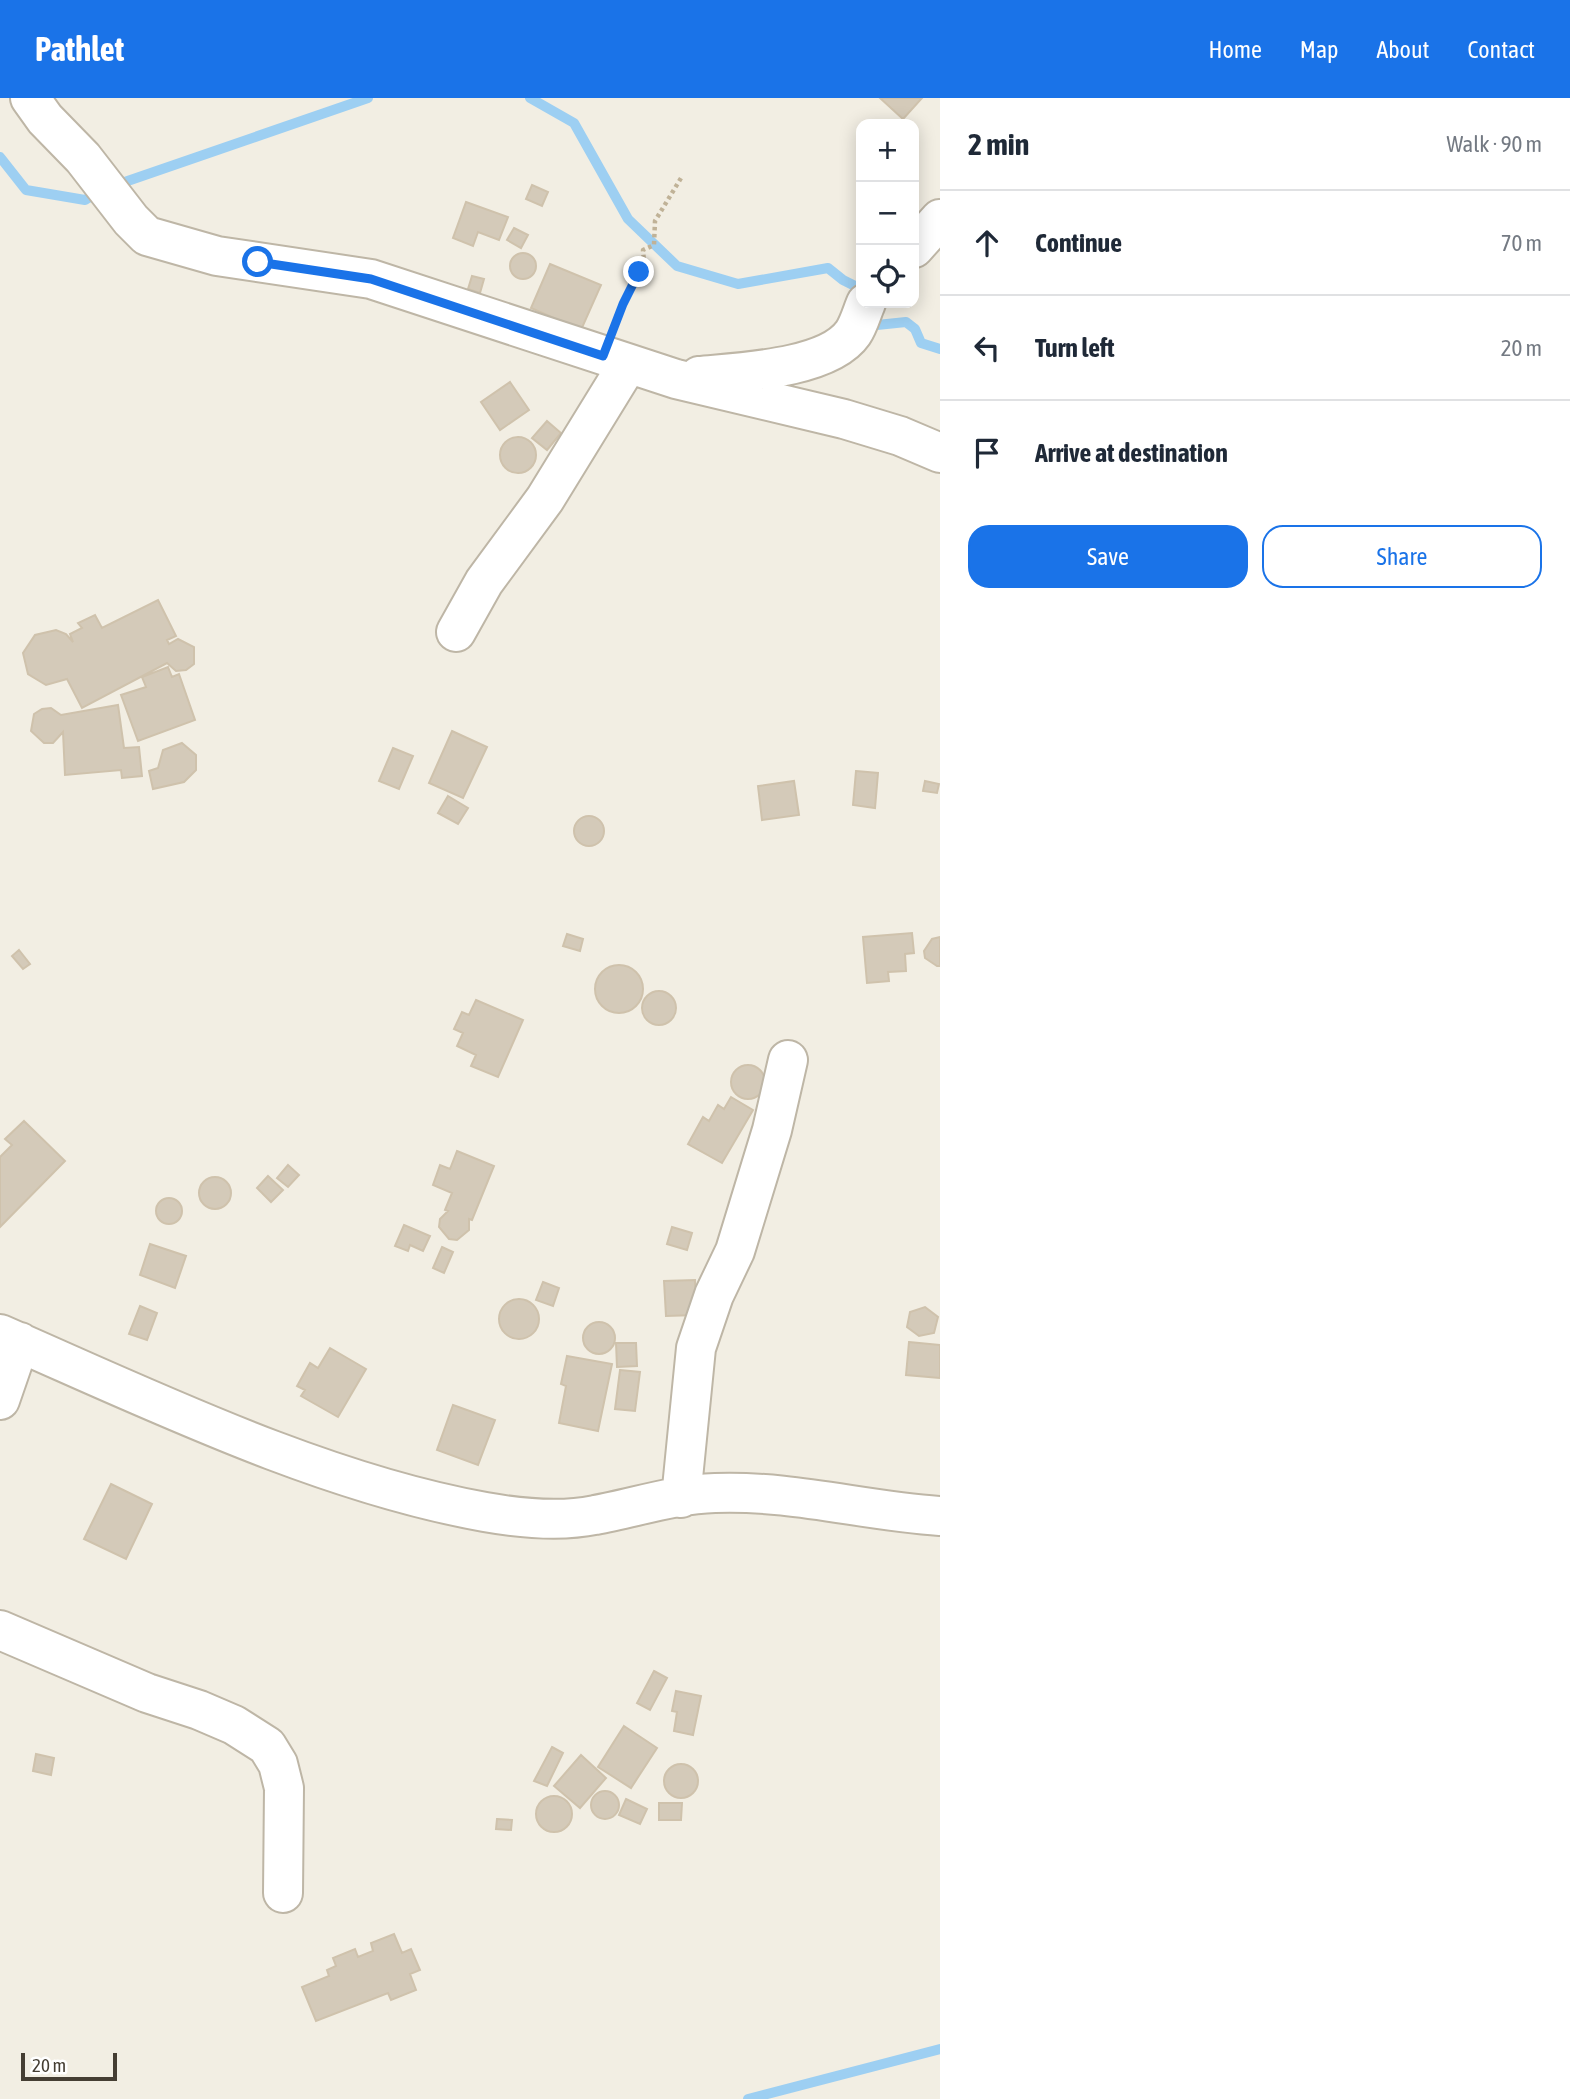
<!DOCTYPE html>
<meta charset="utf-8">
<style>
body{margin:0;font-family:"Asap Condensed",sans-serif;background:#f2f2f3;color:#1f2937}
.controls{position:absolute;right:21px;top:21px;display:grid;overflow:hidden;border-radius:14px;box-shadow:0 4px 18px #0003}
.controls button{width:63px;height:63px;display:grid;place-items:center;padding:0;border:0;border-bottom:2px solid #e0e1e3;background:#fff;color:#1f2937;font:35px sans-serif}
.scale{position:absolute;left:21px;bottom:18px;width:96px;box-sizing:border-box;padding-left:7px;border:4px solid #453e33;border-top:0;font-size:19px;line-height:24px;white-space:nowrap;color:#453e33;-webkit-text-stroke:5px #fff;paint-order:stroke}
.stop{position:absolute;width:21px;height:21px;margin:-16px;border:5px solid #1a73e8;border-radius:50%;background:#fff}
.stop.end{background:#1a73e8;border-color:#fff;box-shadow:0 2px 7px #0008}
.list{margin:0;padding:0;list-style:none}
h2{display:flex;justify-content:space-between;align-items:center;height:91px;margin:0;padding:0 28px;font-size:30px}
h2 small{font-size:23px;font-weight:400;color:#747a83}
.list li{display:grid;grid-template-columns:46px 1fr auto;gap:21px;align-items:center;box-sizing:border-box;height:105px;padding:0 28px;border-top:2px solid #e0e1e3}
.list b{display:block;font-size:26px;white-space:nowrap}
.list em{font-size:23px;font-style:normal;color:#747a83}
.actions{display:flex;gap:14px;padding:21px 28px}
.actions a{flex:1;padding:16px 0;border:2px solid #1a73e8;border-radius:21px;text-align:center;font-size:24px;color:#1a73e8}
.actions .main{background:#1a73e8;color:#fff}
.icon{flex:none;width:38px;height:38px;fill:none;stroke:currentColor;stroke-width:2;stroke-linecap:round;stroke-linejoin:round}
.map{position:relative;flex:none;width:940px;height:2001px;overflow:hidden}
header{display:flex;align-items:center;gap:42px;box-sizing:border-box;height:98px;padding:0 35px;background:#1a73e8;color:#fff}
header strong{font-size:33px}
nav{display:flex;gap:38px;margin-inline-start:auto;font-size:24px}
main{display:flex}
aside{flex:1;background:#fff}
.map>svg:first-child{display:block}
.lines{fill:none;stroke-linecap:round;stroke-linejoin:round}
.stream{stroke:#9dcff2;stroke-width:10}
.building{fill:#d4cab9;stroke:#cfc2ac;stroke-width:2}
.minor-casing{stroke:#beb6a6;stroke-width:42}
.path{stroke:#c0b297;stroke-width:4.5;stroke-dasharray:3.5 3.5;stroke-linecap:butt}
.minor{stroke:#fff;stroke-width:38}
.route{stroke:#1a73e8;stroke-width:9}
</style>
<header>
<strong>Pathlet</strong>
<nav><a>Home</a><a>Map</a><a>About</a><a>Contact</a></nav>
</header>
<main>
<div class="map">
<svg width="940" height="2001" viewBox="0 0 940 2001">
<rect width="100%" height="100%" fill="#f2eee3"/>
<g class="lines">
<path class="stream" d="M530 0 574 25 628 121 677 168 738 186 828 170 843 182 859 190
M0 59 26 92 85 102 98 94
M116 87 368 0
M877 227 906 224 915 231 921 245 940 251
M748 2001 940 1951"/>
</g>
<path class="building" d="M880 0H922L903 21Z
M532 87 548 94 542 108 526 101Z
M466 104 508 119 499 142 478 134 473 148 453 140Z
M514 130 528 137 521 150 507 142Z
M510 168a13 13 0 1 1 26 0a13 13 0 1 1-26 0Z
M550 166 601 187 581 232 531 210Z
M472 178 484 181 480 195 468 191Z
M510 284 529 312 500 332 481 304Z
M547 323 561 335 547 352 532 340Z
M500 357a18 18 0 1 1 36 0a18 18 0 1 1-36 0Z
M158 502 176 538 167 542 169 546 178 541 194 549V566L186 572 176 573 167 565 82 610 67 581 46 587 28 576 23 555 35 537 56 532 66 536 73 544 70 536 82 530 78 525 95 517 102 530Z
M168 569 172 579 179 576 195 622 138 643 121 597 146 589 142 579Z
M118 607 124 650 139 649 142 678 122 680 121 672 65 677 63 634 53 645H44L31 633 34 616 42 611 51 610 61 617Z
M452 633 487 649 463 700 429 685Z
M182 645 196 657V672L184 684 153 691 149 673 158 670 163 652Z
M393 650 413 658 399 691 379 683Z
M856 673 878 675 875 710 853 707Z
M794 683 799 717 762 722 758 688Z
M925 683 939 686 937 695 923 693Z
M448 698 468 710 458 726 438 715Z
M574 733a15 15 0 1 1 30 0a15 15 0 1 1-30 0Z
M912 835 914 855 905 856 906 873 888 874 889 883 867 885 863 839Z
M567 836 583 841 580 853 563 848Z
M940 839V868H937L925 860 924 853 932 841Z
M19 852 30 866 23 871 12 858Z
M595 891a24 24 0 1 1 48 0a24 24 0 1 1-48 0Z
M642 910a17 17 0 1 1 34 0a17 17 0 1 1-34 0Z
M476 902 523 922 498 979 471 968 476 957 457 948 463 935 454 931 462 914 469 917Z
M731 984a17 17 0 1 1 34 0a17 17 0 1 1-34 0Z
M731 999 753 1012 722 1065 688 1046 703 1019 709 1023 718 1007 724 1011Z
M24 1023 65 1063 0 1129V1059L12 1047 5 1041Z
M457 1053 494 1068 472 1122 469 1121V1132L457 1142 449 1141 439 1129 440 1121 448 1113 445 1112 452 1095 433 1087 440 1067 450 1071Z
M288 1067 299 1077 288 1089 277 1080Z
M268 1078 283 1092 271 1104 257 1090Z
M199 1095a16 16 0 1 1 32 0a16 16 0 1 1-32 0Z
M156 1113a13 13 0 1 1 26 0a13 13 0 1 1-26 0Z
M404 1127 430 1138 423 1153 410 1147 408 1153 395 1148Z
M672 1129 692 1135 687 1152 667 1146Z
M150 1146 186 1158 175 1190 140 1177Z
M442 1149 453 1154 444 1175 433 1170Z
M695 1182 696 1217 666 1218 664 1183Z
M543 1184 559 1190 553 1208 536 1202Z
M499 1221a20 20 0 1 1 40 0a20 20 0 1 1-40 0Z
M140 1208 157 1215 147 1242 129 1236Z
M925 1209 938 1219 934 1235 919 1238 907 1229 910 1214Z
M583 1240a16 16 0 1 1 32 0a16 16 0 1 1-32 0Z
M909 1244 940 1247V1280L906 1277Z
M616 1245H636L637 1268 617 1269Z
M330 1250 366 1271 338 1319 301 1298 305 1292 297 1288 310 1265 318 1270Z
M567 1258 612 1266 598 1333 559 1325 566 1288 561 1286Z
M620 1272 640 1274 635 1313 615 1311Z
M453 1307 495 1322 478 1367 437 1352Z
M111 1386 152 1406 126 1461 84 1441Z
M654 1573 667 1580 650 1612 637 1605Z
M676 1593 701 1598 693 1637 674 1633 677 1614 672 1613Z
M624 1628 657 1650 631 1690 598 1669Z
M552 1649 563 1655 547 1688 534 1683Z
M36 1656 54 1660 51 1677 33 1673Z
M581 1657 606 1680 580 1710 554 1688Z
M664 1683a17 17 0 1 1 34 0a17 17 0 1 1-34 0Z
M591 1707a14 14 0 1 1 28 0a14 14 0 1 1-28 0Z
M536 1716a18 18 0 1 1 36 0a18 18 0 1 1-36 0Z
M626 1701 647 1711 640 1726 619 1717Z
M659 1705H682L681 1722H659Z
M497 1721 512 1722 511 1732 496 1731Z
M394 1836 402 1855 411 1851 420 1872 410 1876 416 1892 391 1902 388 1895 316 1923 302 1889 329 1878 327 1872 336 1868 333 1860 355 1851 358 1859 373 1853 371 1845Z"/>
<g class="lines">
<g class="minor-casing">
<path id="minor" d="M30 0 45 21 83 60 131 122 147 138 217 158 371 181 676 281 844 321 900 338 940 355
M914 150 940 121
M699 278C740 274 828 271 853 235 859 226 862 214 866 205
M456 534 484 484 545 401 628 266
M0 1236C151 1302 322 1385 485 1414 519 1420 561 1424 595 1417 634 1410 675 1396 715 1395 791 1392 864 1413 940 1418
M0 1302 20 1244
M681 1400 696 1250 714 1197 735 1153 772 1032 788 962
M0 1532 147 1595 199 1612 234 1627 267 1648 278 1666 284 1690 283 1795"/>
</g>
<path class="path" d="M616 224 644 164 643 152 654 147 655 123 681 80"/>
<use href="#minor" class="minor"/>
</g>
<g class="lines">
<path class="route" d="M258 164 371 181 603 258 623 206 639 174"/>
</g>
</svg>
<div class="controls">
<button>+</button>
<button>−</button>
<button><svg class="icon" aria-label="locate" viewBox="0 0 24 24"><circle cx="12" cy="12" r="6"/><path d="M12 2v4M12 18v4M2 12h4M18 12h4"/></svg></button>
</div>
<div class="scale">20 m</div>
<div class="stop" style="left:258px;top:164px"></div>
<div class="stop end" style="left:639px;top:174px"></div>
</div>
<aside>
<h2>2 min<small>Walk · 90 m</small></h2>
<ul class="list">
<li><svg class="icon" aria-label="ahead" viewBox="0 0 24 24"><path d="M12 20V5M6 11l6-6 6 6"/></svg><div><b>Continue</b></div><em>70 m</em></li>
<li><svg class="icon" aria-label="left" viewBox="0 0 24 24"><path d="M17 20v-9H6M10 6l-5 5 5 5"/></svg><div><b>Turn left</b></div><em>20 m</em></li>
<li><svg class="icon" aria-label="arrive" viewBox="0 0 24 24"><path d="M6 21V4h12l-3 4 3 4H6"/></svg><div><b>Arrive at destination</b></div></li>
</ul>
<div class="actions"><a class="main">Save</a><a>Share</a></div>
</aside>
</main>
